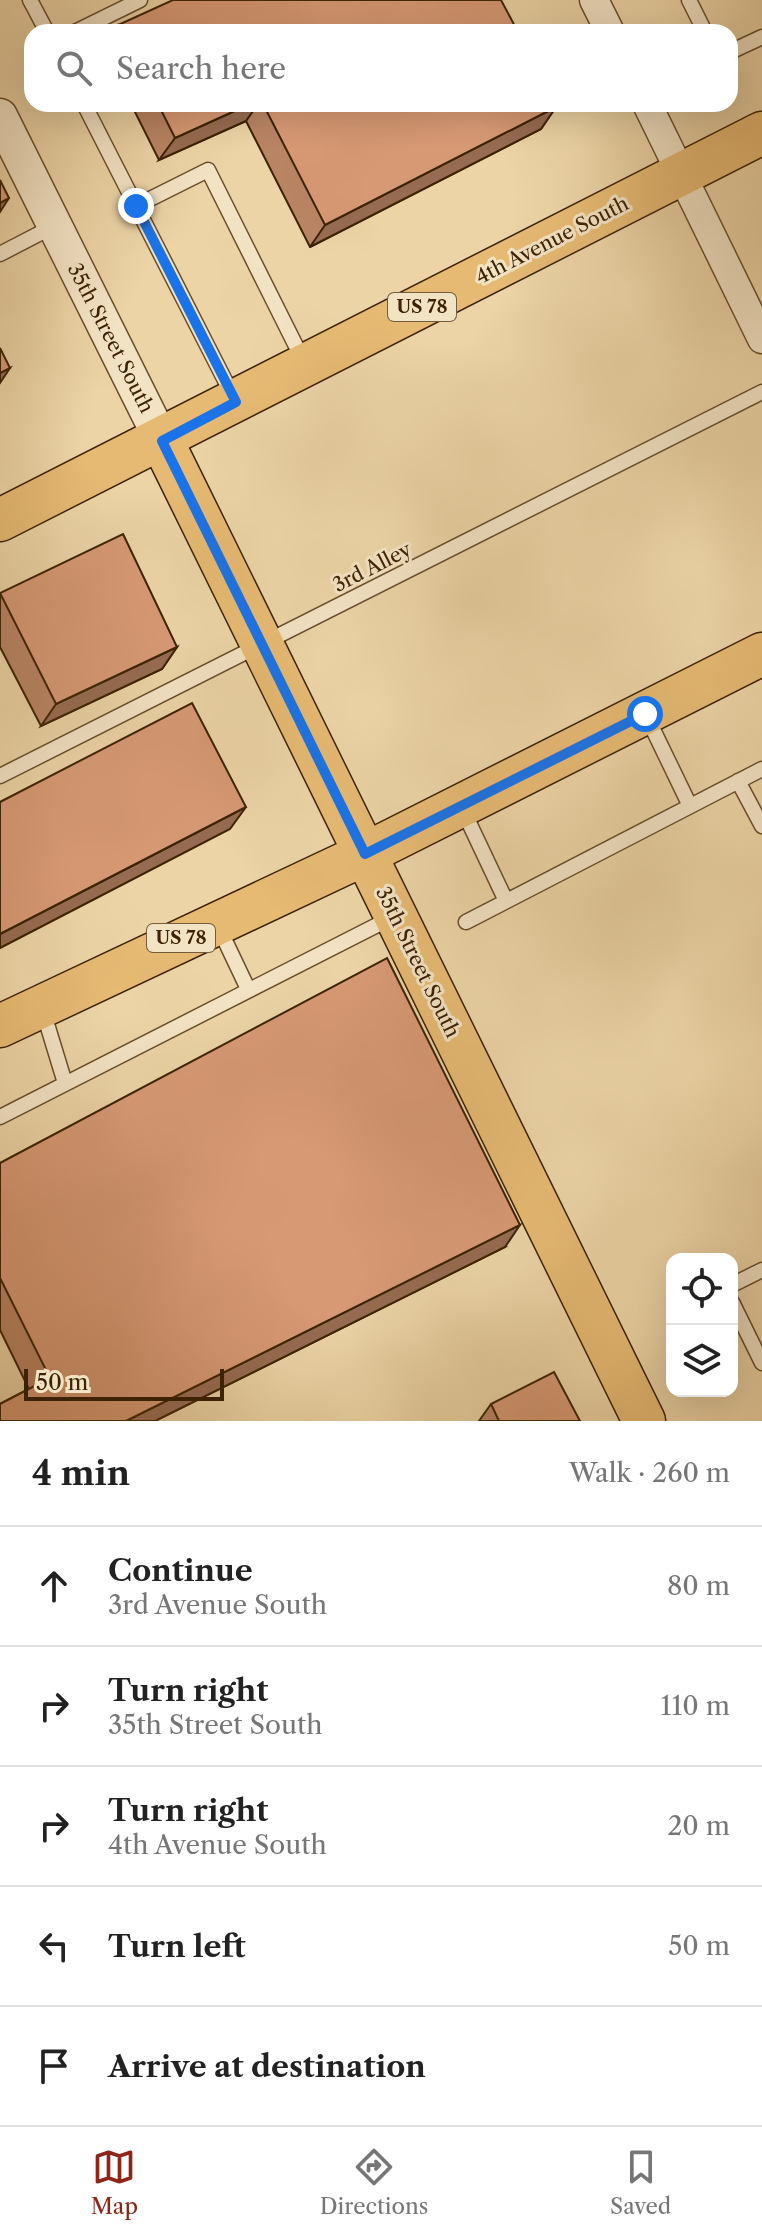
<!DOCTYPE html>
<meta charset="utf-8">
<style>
body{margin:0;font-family:"Libre Caslon Text",serif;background:#f2f2f2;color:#222}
.controls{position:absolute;right:24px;bottom:24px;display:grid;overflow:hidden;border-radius:16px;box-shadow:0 8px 32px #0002}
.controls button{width:72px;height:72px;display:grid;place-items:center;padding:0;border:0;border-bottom:2px solid #e0e0e0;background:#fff;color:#222;font:40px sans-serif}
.scale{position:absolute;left:24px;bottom:20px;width:200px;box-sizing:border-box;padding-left:8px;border:4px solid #3d2203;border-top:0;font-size:22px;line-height:28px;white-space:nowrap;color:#3d2203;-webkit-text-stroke:6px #f3e3c5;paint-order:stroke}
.stop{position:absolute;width:24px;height:24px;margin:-18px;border:6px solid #1a73e8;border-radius:50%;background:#fff}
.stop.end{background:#1a73e8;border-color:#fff;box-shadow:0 2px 8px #0008}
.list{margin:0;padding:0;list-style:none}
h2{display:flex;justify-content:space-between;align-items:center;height:104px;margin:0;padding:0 32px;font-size:34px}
h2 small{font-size:26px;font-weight:400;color:#767676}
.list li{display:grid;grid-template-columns:52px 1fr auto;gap:24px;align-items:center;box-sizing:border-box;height:120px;padding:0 32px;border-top:2px solid #e0e0e0}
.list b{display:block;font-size:30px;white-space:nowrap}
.list p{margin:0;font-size:26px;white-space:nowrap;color:#767676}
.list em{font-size:26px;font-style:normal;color:#767676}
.icon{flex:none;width:44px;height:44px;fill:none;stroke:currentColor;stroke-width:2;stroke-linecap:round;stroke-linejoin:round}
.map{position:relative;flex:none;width:762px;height:1421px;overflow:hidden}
.search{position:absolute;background:#fff;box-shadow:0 8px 32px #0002;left:24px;right:24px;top:24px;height:88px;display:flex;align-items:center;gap:20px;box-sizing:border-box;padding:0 28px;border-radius:24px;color:#767676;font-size:30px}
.sheet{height:704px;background:#fff}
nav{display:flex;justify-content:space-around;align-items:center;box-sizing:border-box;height:112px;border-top:2px solid #e0e0e0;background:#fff;font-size:22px;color:#767676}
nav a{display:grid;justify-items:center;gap:4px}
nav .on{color:#8f2418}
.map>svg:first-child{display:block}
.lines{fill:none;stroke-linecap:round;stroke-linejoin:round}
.service-casing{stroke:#694e2c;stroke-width:17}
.minor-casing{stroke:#694e2c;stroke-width:31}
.tertiary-casing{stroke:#694e2c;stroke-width:37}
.primary-casing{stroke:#3d2203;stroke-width:45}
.service{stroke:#f3e3c5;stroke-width:14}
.minor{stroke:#f3e3c5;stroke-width:28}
.tertiary{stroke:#f3e3c5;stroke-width:34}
.primary{stroke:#e6ba73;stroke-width:42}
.wall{fill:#b98464;stroke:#3d2203;stroke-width:2}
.shaded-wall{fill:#966b51;stroke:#3d2203;stroke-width:2}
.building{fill:#d79974;stroke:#3d2203;stroke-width:2}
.route{stroke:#1a73e8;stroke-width:10}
.labels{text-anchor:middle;stroke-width:6;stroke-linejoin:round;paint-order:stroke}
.shield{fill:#f3e3c5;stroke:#745c3d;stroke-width:2}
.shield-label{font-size:18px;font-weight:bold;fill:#3d2203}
.street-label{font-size:20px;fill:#3d2203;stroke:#f3e3c5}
</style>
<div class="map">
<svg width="762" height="1421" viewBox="0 0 762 1421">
<rect width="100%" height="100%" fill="#ecd4a6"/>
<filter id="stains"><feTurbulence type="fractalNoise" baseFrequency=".0025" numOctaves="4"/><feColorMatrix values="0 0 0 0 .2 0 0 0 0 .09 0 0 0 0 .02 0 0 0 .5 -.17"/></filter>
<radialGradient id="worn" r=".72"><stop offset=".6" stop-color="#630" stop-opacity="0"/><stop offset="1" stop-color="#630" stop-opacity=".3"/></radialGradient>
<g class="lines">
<g class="service-casing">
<path id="service" d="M30 0 47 32
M689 0 705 32
M75 32 140 0
M730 52 762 37
M84 104 136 206 208 170 304 362
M136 206 234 398
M0 254 54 226
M647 717 690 806
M0 776 762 392
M738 781 762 826
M463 810 506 901
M466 922 762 769
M219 928 248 989
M43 1011 65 1083
M0 1117 391 918
M732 1285 762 1270
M732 1302 762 1363"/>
</g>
<g class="minor-casing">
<path id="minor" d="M594 0 610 32
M647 104 762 339"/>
</g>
<g class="tertiary-casing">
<path id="tertiary" d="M0 116 162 441"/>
</g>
<g class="primary-casing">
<path id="primary" d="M162 441 644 1421
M0 520 762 133
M0 1026 365 854 762 654"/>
</g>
<use href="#service" class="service"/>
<use href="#minor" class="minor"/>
<use href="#tertiary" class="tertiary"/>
<use href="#primary" class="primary"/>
</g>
<path class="wall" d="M118 25 121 32H114Z
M131 104H554L556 107 541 129 310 247 246 121 159 160Z
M0 593 177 647 162 669 41 726 0 647Z
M0 1163 505 1247 155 1421H0V1404L29 1389 0 1330Z
M491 1404 580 1421H479Z"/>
<path class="shaded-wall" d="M250 104H258L246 121 159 160 175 138Z
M556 107 541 129 310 247 325 225Z
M9 198 0 212V203Z
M10 368 0 383V373Z
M177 647 162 669 41 726 56 704Z
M246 807 230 829 0 948V934Z
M520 1225 505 1247 155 1421H126Z"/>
<path class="building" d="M173 0H501L518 32H121L118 25Z
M158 104H250L175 138Z
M263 104H554L556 107 325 225Z
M0 180 9 198 0 203Z
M0 348 10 368 0 373Z
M123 534 177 647 56 704 0 593Z
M192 703 246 807 0 934V802Z
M387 958 520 1225 126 1421H1L0 1419V1404L50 1378 0 1278V1163Z
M554 1372 580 1421H499L491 1404Z"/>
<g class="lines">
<path class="route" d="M136 206 236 402 162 441 365 854 645 714"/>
</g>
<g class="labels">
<g class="shield">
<rect x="388" y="293" width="68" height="28" rx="6"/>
<rect x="147" y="924" width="68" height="28" rx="6"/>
</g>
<g class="shield-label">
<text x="422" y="313">US 78</text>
<text x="181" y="944">US 78</text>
</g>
<g class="street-label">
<text transform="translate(552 240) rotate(-27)" y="7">4th Avenue South</text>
<text transform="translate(111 338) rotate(63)" y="7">35th Street South</text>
<text transform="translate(372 567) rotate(-27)" y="7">3rd Alley</text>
<text transform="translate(418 962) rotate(64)" y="7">35th Street South</text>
</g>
</g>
<rect width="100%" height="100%" filter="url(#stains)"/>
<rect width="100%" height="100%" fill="url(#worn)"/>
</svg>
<div class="controls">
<button><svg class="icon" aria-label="locate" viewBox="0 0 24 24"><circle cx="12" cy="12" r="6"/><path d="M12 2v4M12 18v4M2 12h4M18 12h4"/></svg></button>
<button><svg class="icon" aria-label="layers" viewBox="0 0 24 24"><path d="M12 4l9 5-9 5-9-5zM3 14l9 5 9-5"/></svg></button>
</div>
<div class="scale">50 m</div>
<div class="stop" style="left:645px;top:714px"></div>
<div class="stop end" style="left:136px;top:206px"></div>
<div class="search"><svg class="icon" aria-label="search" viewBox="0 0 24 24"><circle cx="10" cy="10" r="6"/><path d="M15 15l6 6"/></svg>Search here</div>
</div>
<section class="sheet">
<h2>4 min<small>Walk · 260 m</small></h2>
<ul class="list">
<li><svg class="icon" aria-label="ahead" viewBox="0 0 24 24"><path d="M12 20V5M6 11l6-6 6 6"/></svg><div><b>Continue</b><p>3rd Avenue South</p></div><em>80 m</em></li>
<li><svg class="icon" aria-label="right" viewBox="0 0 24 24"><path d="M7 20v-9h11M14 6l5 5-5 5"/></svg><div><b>Turn right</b><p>35th Street South</p></div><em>110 m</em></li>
<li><svg class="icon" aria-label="right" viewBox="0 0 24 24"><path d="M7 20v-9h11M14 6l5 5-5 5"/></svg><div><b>Turn right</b><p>4th Avenue South</p></div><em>20 m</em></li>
<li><svg class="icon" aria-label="left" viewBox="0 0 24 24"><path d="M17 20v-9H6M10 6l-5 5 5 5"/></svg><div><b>Turn left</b></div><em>50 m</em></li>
<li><svg class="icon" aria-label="arrive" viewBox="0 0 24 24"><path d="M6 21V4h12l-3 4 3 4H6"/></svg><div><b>Arrive at destination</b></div></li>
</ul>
</section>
<nav>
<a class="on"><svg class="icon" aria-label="map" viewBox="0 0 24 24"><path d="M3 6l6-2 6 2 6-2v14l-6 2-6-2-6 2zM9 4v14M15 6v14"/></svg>Map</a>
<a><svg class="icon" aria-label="directions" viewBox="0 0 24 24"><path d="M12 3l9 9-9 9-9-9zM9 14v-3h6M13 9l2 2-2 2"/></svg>Directions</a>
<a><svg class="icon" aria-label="saved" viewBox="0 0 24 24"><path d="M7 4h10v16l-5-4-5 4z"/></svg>Saved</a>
</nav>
